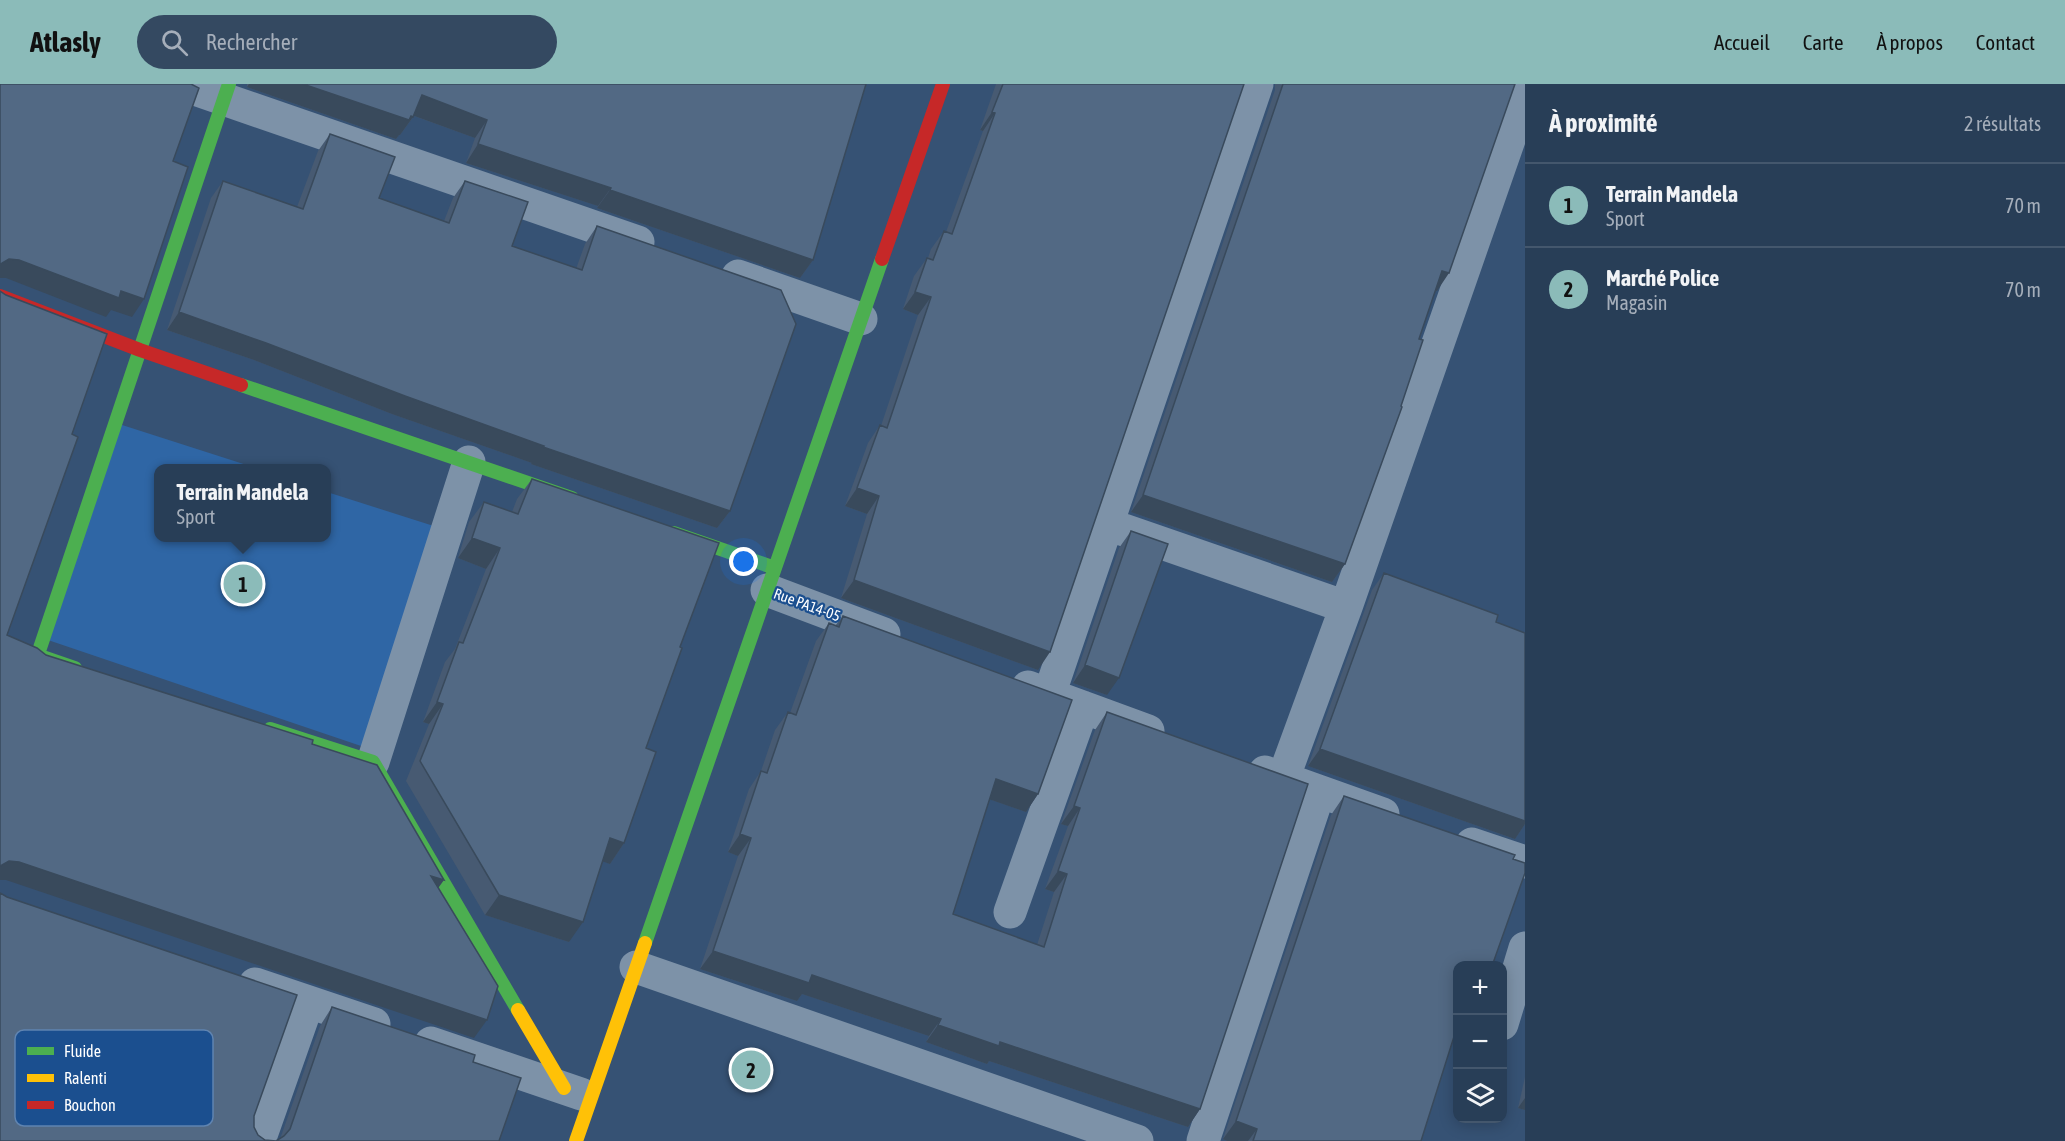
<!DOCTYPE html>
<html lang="fr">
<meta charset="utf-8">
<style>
body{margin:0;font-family:"Asap Condensed",sans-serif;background:#344961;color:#f1f3f6}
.controls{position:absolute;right:18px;bottom:18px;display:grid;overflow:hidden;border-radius:12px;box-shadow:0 3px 15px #0003}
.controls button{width:54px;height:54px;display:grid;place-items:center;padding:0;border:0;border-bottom:2px solid #44576d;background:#283e57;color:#f1f3f6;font:30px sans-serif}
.you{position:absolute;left:744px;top:478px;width:21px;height:21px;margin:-15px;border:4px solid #fff;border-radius:50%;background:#1a73e8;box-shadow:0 0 0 9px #1a73e833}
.badge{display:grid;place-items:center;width:39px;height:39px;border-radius:50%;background:#8bbbb9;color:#111;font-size:20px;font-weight:700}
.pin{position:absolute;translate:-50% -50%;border:3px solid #fff;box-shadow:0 2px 6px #0006}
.popup{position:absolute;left:154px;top:380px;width:177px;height:78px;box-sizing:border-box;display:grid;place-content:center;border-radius:12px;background:#283e57;filter:drop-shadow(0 2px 4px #0005);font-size:20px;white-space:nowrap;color:#a5aeba}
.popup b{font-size:22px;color:#f1f3f6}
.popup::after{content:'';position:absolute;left:50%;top:100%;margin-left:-12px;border:12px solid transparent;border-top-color:#283e57}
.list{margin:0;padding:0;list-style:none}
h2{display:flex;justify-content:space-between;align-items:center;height:78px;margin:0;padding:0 24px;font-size:26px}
h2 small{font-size:20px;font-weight:400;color:#a5aeba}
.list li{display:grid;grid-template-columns:39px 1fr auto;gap:18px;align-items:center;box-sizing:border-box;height:84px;padding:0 24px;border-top:2px solid #44576d}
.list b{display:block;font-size:22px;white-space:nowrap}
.list p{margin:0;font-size:20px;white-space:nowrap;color:#a5aeba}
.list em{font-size:20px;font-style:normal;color:#a5aeba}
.icon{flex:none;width:33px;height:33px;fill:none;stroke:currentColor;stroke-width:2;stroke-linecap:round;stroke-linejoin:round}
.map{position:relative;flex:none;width:1525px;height:1057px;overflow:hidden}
header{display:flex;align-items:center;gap:36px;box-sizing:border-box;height:84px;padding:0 30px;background:#8bbbb9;color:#111}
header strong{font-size:28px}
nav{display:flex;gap:33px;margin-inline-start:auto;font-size:21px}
.search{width:420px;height:54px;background:#344961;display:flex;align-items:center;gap:15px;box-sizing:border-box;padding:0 21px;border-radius:33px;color:#a5aeba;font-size:22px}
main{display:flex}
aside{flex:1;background:#283e57}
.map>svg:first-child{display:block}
.green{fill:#2f66a5}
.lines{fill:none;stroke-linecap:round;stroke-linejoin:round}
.street{stroke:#7d92a8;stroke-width:33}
.fast{stroke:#4caf50;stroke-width:14}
.slow{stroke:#ffc107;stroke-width:14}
.jam{stroke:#c62828;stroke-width:14}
.wall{fill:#475a72}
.shaded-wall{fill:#394a5c}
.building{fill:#526984;stroke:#394a5c;stroke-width:1.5}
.labels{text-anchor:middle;stroke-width:4.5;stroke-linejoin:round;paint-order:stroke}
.street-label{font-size:15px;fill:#fff;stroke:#1b4f8f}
.key{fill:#1b4f8f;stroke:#5f84b1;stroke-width:1.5}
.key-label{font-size:16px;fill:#fff}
</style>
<header>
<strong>Atlasly</strong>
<div class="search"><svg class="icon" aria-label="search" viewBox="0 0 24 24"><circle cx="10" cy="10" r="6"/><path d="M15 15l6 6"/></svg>Rechercher</div>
<nav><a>Accueil</a><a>Carte</a><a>À propos</a><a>Contact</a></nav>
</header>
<main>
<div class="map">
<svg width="1525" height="1057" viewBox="0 0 1525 1057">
<rect width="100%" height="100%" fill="#365274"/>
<path class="green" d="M119 340 256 384H159V454H327V408L440 444 367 664 45 555Z"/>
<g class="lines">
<path class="street" d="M180 0 638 158
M738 192 861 235
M1124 446 1346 523
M767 506 884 550
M1028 603 1148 647
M1049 611 1257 0
M373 678 469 378
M1265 688 1383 730
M1283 695 1346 523 1525 10
M1472 760 1525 778
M1010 828 1083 623
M636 883 1137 1057
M255 900 374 940
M1502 940 1525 864
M431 959 581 1010
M259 1057 308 918
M1203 1057 1319 708"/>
<path class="fast" d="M241 301 572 414
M674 449 775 484
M75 584 43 573 39 571V567L229 0
M270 645 373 678 518 926
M645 859 882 175"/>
<path class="slow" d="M518 926 564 1004
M576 1057 645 859"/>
<path class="jam" d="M882 175 943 0
M0 212 140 266 241 301"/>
</g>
<path class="wall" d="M247 0H866L813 176 800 194 597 124 598 122 466 79 475 54 414 32 400 51H399L396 55 247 3Z
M996 0H1244L1038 586 841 514 867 430 845 422 868 359 880 341 881 342 918 231 903 225 914 192 927 174H928L931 165 944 147 946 148 983 47 980 46Z
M1275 0H1515L1437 207 1435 206 1345 480 1332 498 1131 428 1275 6Z
M330 50 379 114 444 137 453 114 465 97 512 162 576 185 585 160 597 142 730 427 717 444 531 380 532 379 392 330 254 276 167 246 211 114 223 97 297 123 318 67Z
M532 395 680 563 646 664 624 759 610 780 603 777 569 858 485 831 406 697 429 640 423 638 445 578 455 565 486 485 458 474 469 438 484 418 512 428 517 415Z
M1131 447 1107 611 1073 599 1119 464Z
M1384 489 1496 538 1525 549V740L1515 755 1308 682 1372 506Z
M843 532 1038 710 1026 728 989 715 953 830 1037 861 1054 808 1045 805 1068 742 1061 740 1095 646 1107 628 1200 1025 1188 1043 989 977 987 980 926 958 929 952 802 910 797 917 700 885 738 772 728 768 749 705 761 687 775 646 788 628 790 629 816 557 829 539 835 542Z
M1344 712 1458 882 1421 1057H1227L1223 1055 1331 731Z
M332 923 473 978 499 1057H0L254 1032V1043L258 1051 265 1056 276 1057 280 1055 320 942Z
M1525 993V1026L1518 1024Z"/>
<path class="shaded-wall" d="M249 0H303L413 33 400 51H399L396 55 247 3Z
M422 11 487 36 475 54 409 30Z
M992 28 995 29 983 47 980 46Z
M478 60 611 104 598 122 466 79Z
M610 106 813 176 800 194 597 124Z
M9 175 19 176 121 207 144 215 132 233 111 226 106 233 6 194H0V181L2 179Z
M1442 187 1449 189 1437 207 1429 205Z
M915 208 931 213 918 231 903 225Z
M179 228 266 259 544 362 532 379 392 330 254 276 167 246Z
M543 363 730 427 717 444 531 380Z
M857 404 879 412 867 430 845 422Z
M1143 411 1345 480 1332 498 1131 428Z
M472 454 500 464 486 485 458 474Z
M854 496 1050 568 1038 586 841 514Z
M1085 581 1119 594 1107 611 1073 599Z
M437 618 443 620 429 640 423 638Z
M1320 665 1525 737V740L1515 755 1308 682Z
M996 695 1038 710 1026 728 983 713Z
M1074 722 1080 724 1068 742 1061 740Z
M740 750 751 754 738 772 728 768Z
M610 754 624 759 610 780 596 775Z
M9 777 19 778 487 936 474 954 6 796H0V782Z
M1058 787 1067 790 1054 808 1045 805Z
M431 792 444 796 431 814Z
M499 811 583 838 569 858 485 831Z
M713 867 812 891 941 935 929 952 802 910 797 917 700 885Z
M938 941 1000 958 1200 1025 1188 1043 989 977 987 980 926 958Z
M1525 1014V1026L1518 1024Z
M1236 1037 1257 1045 1248 1057H1227L1223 1055Z"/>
<path class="building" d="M0 0H191L199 4 173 77 188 83 144 215 121 207 119 214 19 176 9 175 2 179 0 181Z
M303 0H866L813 176 610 106 611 104 478 60 487 36 422 11 413 33 411 32 409 36Z
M1003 0H1244L1050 568 854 496 879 412 857 404 880 341 887 344 931 213 915 208 927 174 933 176 944 147 952 150 995 29 992 28Z
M1283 0H1515L1449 189 1442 187 1419 255 1423 256 1401 322 1402 323 1345 480 1143 411Z
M330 50 395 73 379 114 449 139 465 97 528 118 512 162 582 186 597 142 781 206 796 240 730 427 543 363 544 362 405 312 266 259 179 228 223 97 303 125Z
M0 207 6 211 107 250 72 350 78 353 7 551 37 564 46 571 313 656 312 660 377 681 444 796 431 792 498 902 487 936 19 778 9 777 0 782Z
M532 395 719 459 680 563 682 564 646 664 656 668 624 759 610 754 583 838 499 811 420 677 443 620 437 618 459 558 463 559 500 464 472 454 484 418 518 430Z
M1131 447 1168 460 1119 594 1085 581Z
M1384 489 1498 531 1496 538 1525 549V737L1320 665Z
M843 532 1072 616 1038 710 996 695 953 830 1044 863 1067 790 1058 787 1080 724 1074 722 1107 628 1308 700 1200 1025 1000 958 999 962 938 941 941 935 812 891 809 899 713 867 751 754 740 750 761 687 767 689 788 628 796 631 829 539 839 543Z
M1344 712 1515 771 1513 775 1525 779V789L1492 882H1458V940L1421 1057H1253L1257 1045 1236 1037Z
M0 809 7 813 297 911 254 1032V1043L258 1051 265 1056 276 1057 284 1052 290 1045 332 923 475 971 473 978 521 994 499 1057H0Z"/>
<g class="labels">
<g class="street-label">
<text transform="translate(807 521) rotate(20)" y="5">Rue PA14-05</text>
</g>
</g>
<rect x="15" y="946" width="198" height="96" rx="9" class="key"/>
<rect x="27" y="963" width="27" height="8" fill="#4caf50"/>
<rect x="27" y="990" width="27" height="8" fill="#ffc107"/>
<rect x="27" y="1017" width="27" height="8" fill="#c62828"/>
<g class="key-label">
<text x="64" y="973">Fluide</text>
<text x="64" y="1000">Ralenti</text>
<text x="64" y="1027">Bouchon</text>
</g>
</svg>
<div class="controls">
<button>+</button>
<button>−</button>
<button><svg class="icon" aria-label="layers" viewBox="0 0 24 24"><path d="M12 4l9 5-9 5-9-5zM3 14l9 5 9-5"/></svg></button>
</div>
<div class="you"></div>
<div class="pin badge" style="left:243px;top:500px">1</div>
<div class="popup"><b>Terrain Mandela</b>Sport</div>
<div class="pin badge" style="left:751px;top:986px">2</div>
</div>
<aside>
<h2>À proximité<small>2 résultats</small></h2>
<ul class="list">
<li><span class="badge">1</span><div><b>Terrain Mandela</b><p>Sport</p></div><em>70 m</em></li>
<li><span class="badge">2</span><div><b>Marché Police</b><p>Magasin</p></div><em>70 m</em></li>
</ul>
</aside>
</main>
